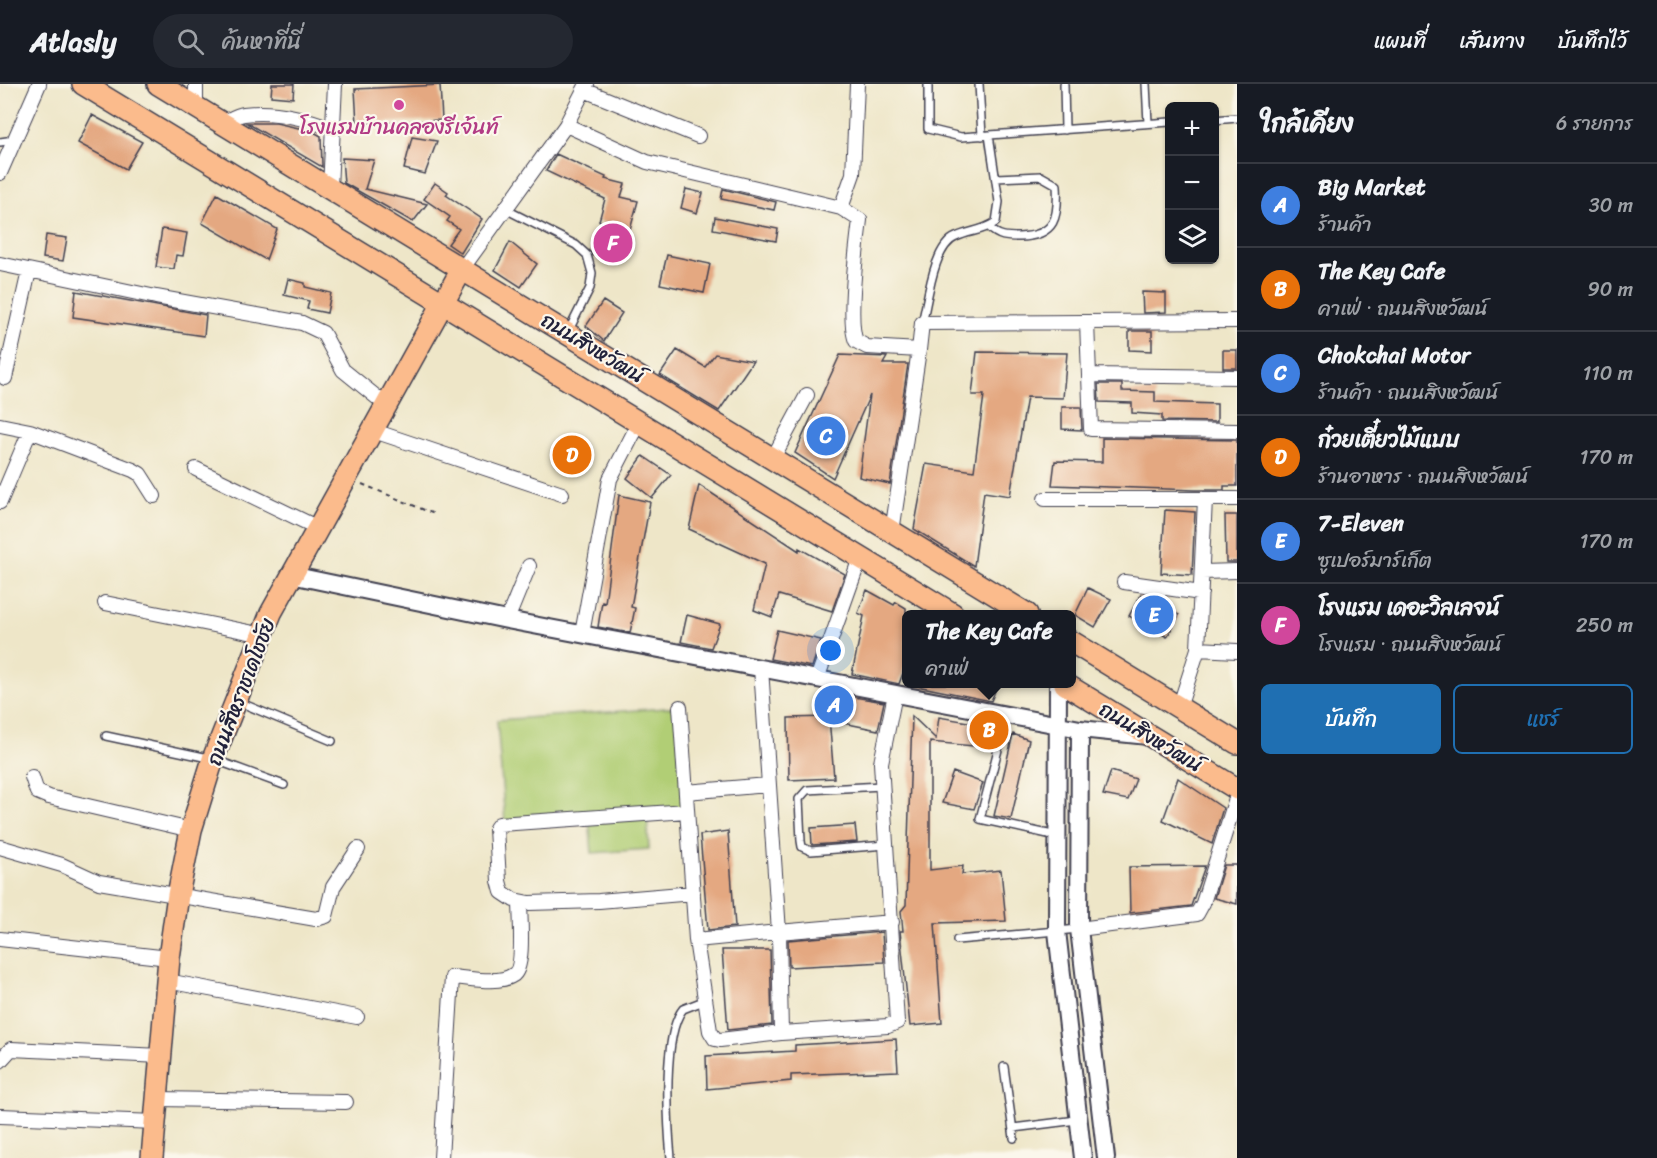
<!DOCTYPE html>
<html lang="th">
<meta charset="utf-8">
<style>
body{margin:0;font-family:Sriracha,"Playpen Sans Thai",sans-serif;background:#242831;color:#f1f3f6}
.controls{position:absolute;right:18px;top:18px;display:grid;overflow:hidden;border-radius:9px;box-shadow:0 2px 4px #0004}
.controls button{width:54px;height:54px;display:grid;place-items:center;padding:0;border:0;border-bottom:2px solid #363941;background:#171b24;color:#f1f3f6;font:30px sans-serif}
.you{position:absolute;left:831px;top:567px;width:21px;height:21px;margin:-15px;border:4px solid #fff;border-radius:50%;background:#1a73e8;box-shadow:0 0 0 9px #1a73e833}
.badge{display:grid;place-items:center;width:39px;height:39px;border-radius:50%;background:#1f6fb2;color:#fff;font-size:20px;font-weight:700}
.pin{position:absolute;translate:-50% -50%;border:3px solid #fff;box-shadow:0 2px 6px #0006}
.popup{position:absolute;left:902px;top:526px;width:174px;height:78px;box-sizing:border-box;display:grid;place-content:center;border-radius:9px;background:#171b24;filter:drop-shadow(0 2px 4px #0005);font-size:20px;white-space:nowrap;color:#9ea1a6}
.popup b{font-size:22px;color:#f1f3f6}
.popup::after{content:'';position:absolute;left:50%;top:100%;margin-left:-12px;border:12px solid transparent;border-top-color:#171b24}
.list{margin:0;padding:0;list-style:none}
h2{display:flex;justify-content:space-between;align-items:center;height:78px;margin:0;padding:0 24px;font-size:26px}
h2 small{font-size:20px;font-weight:400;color:#9ea1a6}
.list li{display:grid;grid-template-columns:39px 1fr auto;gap:18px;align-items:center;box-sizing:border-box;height:84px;padding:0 24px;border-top:2px solid #363941}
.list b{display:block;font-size:22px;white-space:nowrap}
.list p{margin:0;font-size:20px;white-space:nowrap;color:#9ea1a6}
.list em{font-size:20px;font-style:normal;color:#9ea1a6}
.actions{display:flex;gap:12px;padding:18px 24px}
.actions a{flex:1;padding:14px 0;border:2px solid #1f6fb2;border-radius:9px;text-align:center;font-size:21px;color:#1f6fb2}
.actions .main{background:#1f6fb2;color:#fff}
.icon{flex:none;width:33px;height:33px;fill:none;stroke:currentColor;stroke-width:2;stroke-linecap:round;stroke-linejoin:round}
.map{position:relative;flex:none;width:1237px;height:1074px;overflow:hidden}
header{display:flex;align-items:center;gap:36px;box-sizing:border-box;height:84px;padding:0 30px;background:#171b24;border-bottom:2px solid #363941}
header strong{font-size:28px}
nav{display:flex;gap:33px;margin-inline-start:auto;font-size:21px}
.search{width:420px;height:54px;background:#242831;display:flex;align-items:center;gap:15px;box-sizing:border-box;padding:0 21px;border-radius:33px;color:#9ea1a6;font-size:22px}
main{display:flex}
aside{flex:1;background:#171b24}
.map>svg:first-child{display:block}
.green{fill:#b1ce75;stroke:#6a7858;stroke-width:1.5}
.building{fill:#e4a881}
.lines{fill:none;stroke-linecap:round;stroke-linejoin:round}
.service-casing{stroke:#413f50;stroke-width:10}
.minor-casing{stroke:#413f50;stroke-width:16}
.tertiary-casing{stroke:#413f50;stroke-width:20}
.primary-casing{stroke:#413f50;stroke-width:24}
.path{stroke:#413f50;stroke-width:2;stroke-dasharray:4.5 4.5;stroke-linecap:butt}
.service{stroke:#fff;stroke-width:7}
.minor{stroke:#fff;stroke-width:14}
.tertiary{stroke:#fff;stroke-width:16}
.primary{stroke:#fbbb8c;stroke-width:21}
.hotel-dot{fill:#d1479c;stroke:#fbf7ec;stroke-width:2}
.labels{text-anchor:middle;stroke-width:4.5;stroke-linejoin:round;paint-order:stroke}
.hotel-label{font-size:21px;fill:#b23c85;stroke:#fbf7ec}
.street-label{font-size:21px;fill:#22223b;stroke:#fbf7ec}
</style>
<header>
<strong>Atlasly</strong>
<div class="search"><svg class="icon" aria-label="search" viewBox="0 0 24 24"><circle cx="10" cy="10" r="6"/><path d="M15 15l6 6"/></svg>ค้นหาที่นี่</div>
<nav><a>แผนที่</a><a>เส้นทาง</a><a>บันทึกไว้</a></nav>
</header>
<main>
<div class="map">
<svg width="1237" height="1074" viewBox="0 0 1237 1074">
<rect width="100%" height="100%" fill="#fbf7ec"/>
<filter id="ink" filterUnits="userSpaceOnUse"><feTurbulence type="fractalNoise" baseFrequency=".0167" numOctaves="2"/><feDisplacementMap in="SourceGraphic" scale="12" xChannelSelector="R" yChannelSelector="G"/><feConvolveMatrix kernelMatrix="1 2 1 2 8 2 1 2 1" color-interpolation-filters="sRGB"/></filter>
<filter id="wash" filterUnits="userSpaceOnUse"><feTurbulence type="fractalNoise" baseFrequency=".008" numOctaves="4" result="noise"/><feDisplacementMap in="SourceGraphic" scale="24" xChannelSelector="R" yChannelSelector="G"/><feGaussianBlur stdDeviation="1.35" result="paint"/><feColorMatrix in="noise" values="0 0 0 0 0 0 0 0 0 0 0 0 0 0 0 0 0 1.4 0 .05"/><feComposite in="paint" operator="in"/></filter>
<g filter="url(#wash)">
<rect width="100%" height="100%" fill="#eee6c8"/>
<path class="green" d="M680 623 687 727 647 730 649 765 592 769 589 734 505 739 497 636Z"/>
<g id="blocks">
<path class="building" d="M272 0H294L293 14 271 12Z
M440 1 442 36 357 40 355 5Z
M92 31 142 58 126 85 78 59Z
M247 39H276L312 47 321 52 322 83Z
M412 53 437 57 425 90 404 85Z
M556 70 606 93 605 95 625 100 621 113 638 117 630 146 599 137 605 115 546 87Z
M342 74 374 76 365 105 427 120 413 138 344 99Z
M435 99 448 108 446 111 482 135 461 169 448 160 459 145 447 137 450 133 424 115Z
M686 105 703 109 697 129 681 124Z
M723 105 776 118 774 126 721 115Z
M217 110 277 145 266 176 202 139Z
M715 133 778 145 776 157 713 145Z
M162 145 187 149 183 172 176 171 174 185 156 183Z
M46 151 67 154 63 177 43 174Z
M510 158 537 180 521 203 495 186Z
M667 171 710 180 704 209 660 200Z
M288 195 305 199V203L331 209 327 229 307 225 309 217 284 211Z
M76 207 206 231 204 252 73 233Z
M1142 208 1166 209V228L1143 229Z
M603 217 622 229 604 257 586 242Z
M1129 247H1152V267L1129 266Z
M677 266 705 283 715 270 753 277 719 327 660 291Z
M1223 266H1237V284H1223Z
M977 268 1067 269 1063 314 1027 313 1010 412 984 408 974 482 914 445 926 380 974 387 984 311H972Z
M840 271 887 273 883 280H908L890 400 859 393 870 311 833 394 795 369Z
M1098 300H1122V307L1155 308V318L1217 320V338L1162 337V331L1132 329V319L1099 318Z
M1062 323H1081L1082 346 1062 345Z
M1102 354 1237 356V402H1224V406H1195L1052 401 1055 377 1102 378Z
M643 372 671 391 652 414 627 394Z
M699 401 799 467V464L845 490 832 527 779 511 772 533 754 526 765 480 689 445Z
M619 411 650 418 631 523 635 524 630 549 598 543 602 518 605 519Z
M1165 426 1195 428 1192 491 1161 489Z
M1225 431H1237V478H1226Z
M1088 504 1111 515 1095 543 1075 531Z
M867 506 894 521 896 518 906 524V581L899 600 852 590 864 532 858 529Z
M1141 510 1179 531 1167 553 1129 532Z
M687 531 720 540 711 564 681 558Z
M777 546 821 556 812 583 770 575Z
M907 600H998L991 617Z
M842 611 884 618 878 646 833 637Z
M912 632 936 655 939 633 992 642 985 663 930 658V786L963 782 962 790 1001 786 1006 837 935 839 942 939 910 942 900 847H903L901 827 906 821Z
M829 633 834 694 789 696 788 634Z
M1013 650 1029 656 1011 735 994 732Z
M1111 687 1136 695 1128 716 1103 711Z
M953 688 983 699 974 725 942 719Z
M1178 694 1223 724 1212 760 1163 736Z
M855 741 857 758 812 761 811 744Z
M728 747 735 843 708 846 700 751Z
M1224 781H1237V820L1214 814Z
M1205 782 1191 822 1130 829 1129 783Z
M882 848 884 878 789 883 788 856Z
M722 866H770L772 941 728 946Z
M896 955 898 987 791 991V997L707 1005 706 972 795 967V961Z"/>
</g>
</g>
<g filter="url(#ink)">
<use href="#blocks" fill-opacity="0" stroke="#413f50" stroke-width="1.5"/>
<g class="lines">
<g class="service-casing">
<path id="service" d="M928 0V45L961 53 1170 38
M979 0 982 52
M1064 0 1065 46
M1146 0 1148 39
M1214 36 1237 34
M0 58 14 56
M503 124 576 161 587 171 592 189 590 204 568 248
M989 143C998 153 1007 153 1019 153 1056 152 1059 133 1057 101L1041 92 996 94
M922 239C928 217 933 162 956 153 971 146 981 148 996 138L999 118 989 51
M239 618 332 657
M1007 631 980 735 1057 752
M106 652 213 675 284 701
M882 702 807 706 799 715 801 757 802 763 811 767 886 761
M957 856 1079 845
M1004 983 1014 1054
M1013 1044 1077 1036
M671 1074C668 1041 662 951 683 925L706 916"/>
</g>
<g class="minor-casing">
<path id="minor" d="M196 0V23
M584 6 698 52
M222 39C229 36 237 31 244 30 273 26 305 34 331 44
M566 41 647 78 841 124 860 136C857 161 847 237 856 257L867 263 919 266 892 448
M0 89 39 0
M330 104 335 0
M841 124 853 90 857 0
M0 180 156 213 302 239 323 249 343 286 385 320
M462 185 566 41 587 0
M1087 238 1091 345 1237 347
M919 266 922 239 1237 237
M1091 291 1237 293
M5 294 29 187
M0 341 30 347 133 386 140 390 154 412
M371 346 562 410
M773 374 807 311
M196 385 318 444
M1045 415H1237
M0 418 30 347
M1202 488 1237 487
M1124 498 1201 509
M105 519 263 551
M507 536 529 482
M582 550 610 395 639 339
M1198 565 1237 567
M761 584 779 848 892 838
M817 595 860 474
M680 623 696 856 710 947 715 955 720 956 781 949 888 942 897 938 881 679 895 610
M1179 624 1198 565 1205 415
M32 693 37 708 49 713 191 746
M686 708 768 701
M687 727 499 740 496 744 499 797 502 808 514 816 529 819 599 817 693 809
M0 763 62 781 99 798 316 835 326 832 333 803 358 765
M1079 845 1197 830 1203 819 1237 711
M0 855 169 874
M696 856 779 848 781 949
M167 897 357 933
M0 977 11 965 161 972
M158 1015 346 1018
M0 1032 156 1038
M441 1074 452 893C469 894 498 901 513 891 525 885 520 832 520 818"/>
</g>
<g class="tertiary-casing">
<path id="tertiary" d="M291 491 507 536 1080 645 1148 652
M1058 600 1057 847 1083 1074
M1080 645 1079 845 1106 1074"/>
</g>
<g class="primary-casing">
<path id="primary" d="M83 0 953 530
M158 0 1027 530
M1072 558 1237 659
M1065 600 1237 705
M152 1074 169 874 178 811 191 746 213 675 271 529 462 185"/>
</g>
<path class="path" d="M362 400 434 430"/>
<use href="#service" class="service"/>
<use href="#minor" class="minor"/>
<use href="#tertiary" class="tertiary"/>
<use href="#primary" class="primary"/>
</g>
</g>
<circle class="hotel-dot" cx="399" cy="21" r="6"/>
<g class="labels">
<g class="hotel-label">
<text x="399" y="50">โรงแรมบ้านคลองรีเจ้นท์</text>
</g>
<g class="street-label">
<text transform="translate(593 264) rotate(31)" y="7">ถนนสิงหวัฒน์</text>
<text transform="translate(241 608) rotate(-69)" y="7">ถนนสีหราชเดโชชัย</text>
<text transform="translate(1151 653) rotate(31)" y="7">ถนนสิงหวัฒน์</text>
</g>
</g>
</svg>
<div class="controls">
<button>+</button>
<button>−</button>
<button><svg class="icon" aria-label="layers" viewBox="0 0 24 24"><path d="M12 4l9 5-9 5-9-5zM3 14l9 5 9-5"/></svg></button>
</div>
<div class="you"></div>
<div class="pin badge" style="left:834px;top:621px;background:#3f7fe0">A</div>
<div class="pin badge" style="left:989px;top:646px;background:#e8710a">B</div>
<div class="popup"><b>The Key Cafe</b>คาเฟ่</div>
<div class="pin badge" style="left:826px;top:352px;background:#3f7fe0">C</div>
<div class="pin badge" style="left:572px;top:371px;background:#e8710a">D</div>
<div class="pin badge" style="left:1154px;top:531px;background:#3f7fe0">E</div>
<div class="pin badge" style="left:613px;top:159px;background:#d1479c">F</div>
</div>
<aside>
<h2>ใกล้เคียง<small>6 รายการ</small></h2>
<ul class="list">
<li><span class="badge" style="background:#3f7fe0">A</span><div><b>Big Market</b><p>ร้านค้า</p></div><em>30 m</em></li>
<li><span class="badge" style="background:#e8710a">B</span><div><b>The Key Cafe</b><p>คาเฟ่ · ถนนสิงหวัฒน์</p></div><em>90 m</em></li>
<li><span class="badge" style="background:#3f7fe0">C</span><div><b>Chokchai Motor</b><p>ร้านค้า · ถนนสิงหวัฒน์</p></div><em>110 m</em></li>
<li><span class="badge" style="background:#e8710a">D</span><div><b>ก๋วยเตี๋ยวไม้แบบ</b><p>ร้านอาหาร · ถนนสิงหวัฒน์</p></div><em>170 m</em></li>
<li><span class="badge" style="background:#3f7fe0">E</span><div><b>7-Eleven</b><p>ซูเปอร์มาร์เก็ต</p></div><em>170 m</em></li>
<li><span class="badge" style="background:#d1479c">F</span><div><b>โรงแรม เดอะวิลเลจน์</b><p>โรงแรม · ถนนสิงหวัฒน์</p></div><em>250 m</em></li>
</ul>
<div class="actions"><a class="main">บันทึก</a><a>แชร์</a></div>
</aside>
</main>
